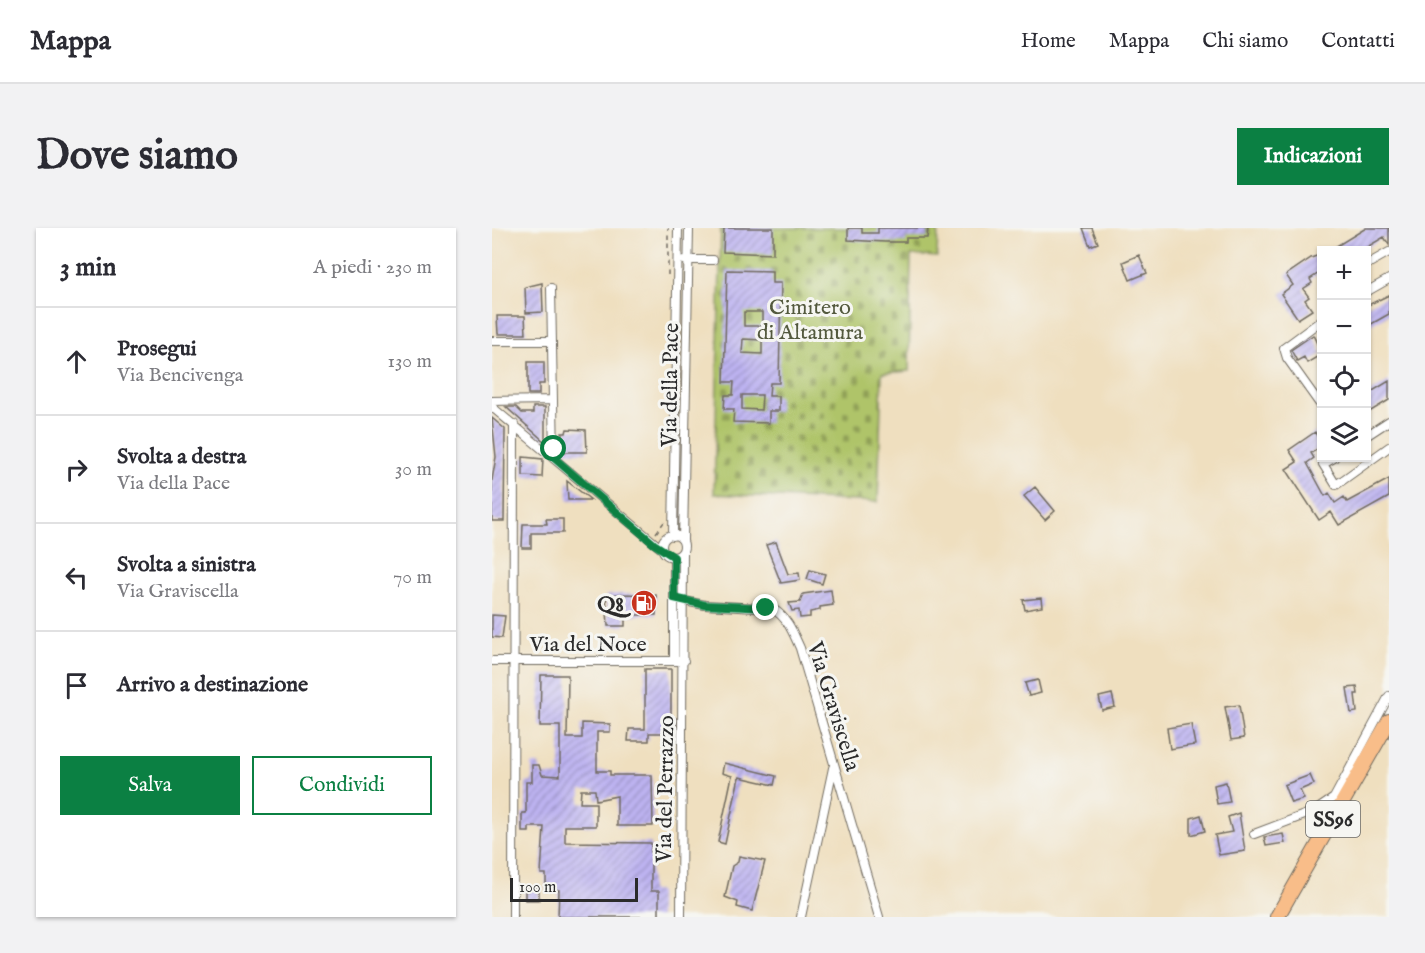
<!DOCTYPE html>
<html lang="it">
<meta charset="utf-8">
<style>
body{margin:0;font-family:"IM FELL English",serif;background:#f2f2f3;color:#2b2b33}
.controls{position:absolute;right:18px;top:18px;display:grid;overflow:hidden;border-radius:0px;box-shadow:0 2px 4px #0004}
.controls button{width:54px;height:54px;display:grid;place-items:center;padding:0;border:0;border-bottom:2px solid #e1e1e2;background:#fff;color:#2b2b33;font:30px sans-serif}
.scale{position:absolute;left:18px;bottom:15px;width:128px;box-sizing:border-box;padding-left:6px;border:3px solid #2b2b2b;border-top:0;font-size:16px;line-height:21px;white-space:nowrap;color:#2b2b2b;-webkit-text-stroke:4px #f6f6f2;paint-order:stroke}
.stop{position:absolute;width:18px;height:18px;margin:-14px;border:4px solid #0b8043;border-radius:50%;background:#fff}
.stop.end{background:#0b8043;border-color:#fff;box-shadow:0 2px 6px #0008}
.list{margin:0;padding:0;list-style:none}
h2{display:flex;justify-content:space-between;align-items:center;height:78px;margin:0;padding:0 24px;font-size:26px}
h2 small{font-size:20px;font-weight:400;color:#7c7c81}
.list li{display:grid;grid-template-columns:39px 1fr auto;gap:18px;align-items:center;box-sizing:border-box;height:108px;padding:0 24px;border-top:2px solid #e1e1e2}
.list b{display:block;font-size:22px;white-space:nowrap}
.list p{margin:0;font-size:20px;white-space:nowrap;color:#7c7c81}
.list em{font-size:20px;font-style:normal;color:#7c7c81}
.actions{display:flex;gap:12px;padding:18px 24px}
.actions a{flex:1;padding:14px 0;border:2px solid #0b8043;border-radius:0px;text-align:center;font-size:21px;color:#0b8043}
.actions .main{background:#0b8043;color:#fff}
.icon{flex:none;width:33px;height:33px;fill:none;stroke:currentColor;stroke-width:2;stroke-linecap:round;stroke-linejoin:round}
.map{position:relative;flex:none;width:897px;height:689px;overflow:hidden;border-radius:0px}
header{display:flex;align-items:center;gap:36px;box-sizing:border-box;height:84px;padding:0 30px;background:#fff;border-bottom:2px solid #e1e1e2}
header strong{font-size:28px}
nav{display:flex;gap:33px;margin-inline-start:auto;font-size:21px}
.intro{display:flex;align-items:center;justify-content:space-between;box-sizing:border-box;height:144px;padding:0 36px}
h1{margin:0;font-size:42px}
.button{padding:15px 27px;border-radius:0px;background:#0b8043;color:#fff;font-size:21px;font-weight:700}
main{display:flex;gap:36px;padding:0 36px}
aside{flex:1;background:#fff;border-radius:0px;box-shadow:0 2px 4px #0004}
.map>svg:first-child{display:block}
.cemetery{fill:url(#cemetery-stones);stroke:#6d784a;stroke-width:1.5}
.building{fill:url(#building-hatch);fill-rule:evenodd}
.lines{fill:none;stroke-linecap:round;stroke-linejoin:round}
.minor-casing{stroke:#706a5f;stroke-width:10}
.primary-casing{stroke:#706a5f;stroke-width:16}
.path{stroke:#706a5f;stroke-width:1.5;stroke-dasharray:4.5 4.5;stroke-linecap:butt}
.minor{stroke:#fff;stroke-width:8}
.primary{stroke:#f8bd89;stroke-width:14}
.route{stroke:#0b8043;stroke-width:8}
.labels{text-anchor:middle;stroke-width:6;stroke-linejoin:round;paint-order:stroke}
.shield{fill:#f6f6f2;stroke:#686867;stroke-width:1.5}
.shield-label{font-size:21px;font-weight:bold;fill:#2b2b2b}
.park-label{font-size:22px;fill:#53593e;stroke:#f6f6f2}
.street-label{font-size:22px;fill:#2b2b2b;stroke:#f6f6f2}
.poi-label{font-size:22px;font-weight:bold;fill:#2b2b2b;stroke:#f6f6f2;text-anchor:end}
</style>
<header>
<strong>Mappa</strong>
<nav><a>Home</a><a>Mappa</a><a>Chi siamo</a><a>Contatti</a></nav>
</header>
<div class="intro"><h1>Dove siamo</h1><a class="button">Indicazioni</a></div>
<main>
<aside>
<h2>3 min<small>A piedi · 230 m</small></h2>
<ul class="list">
<li><svg class="icon" aria-label="ahead" viewBox="0 0 24 24"><path d="M12 20V5M6 11l6-6 6 6"/></svg><div><b>Prosegui</b><p>Via Bencivenga</p></div><em>130 m</em></li>
<li><svg class="icon" aria-label="right" viewBox="0 0 24 24"><path d="M7 20v-9h11M14 6l5 5-5 5"/></svg><div><b>Svolta a destra</b><p>Via della Pace</p></div><em>30 m</em></li>
<li><svg class="icon" aria-label="left" viewBox="0 0 24 24"><path d="M17 20v-9H6M10 6l-5 5 5 5"/></svg><div><b>Svolta a sinistra</b><p>Via Graviscella</p></div><em>70 m</em></li>
<li><svg class="icon" aria-label="arrive" viewBox="0 0 24 24"><path d="M6 21V4h12l-3 4 3 4H6"/></svg><div><b>Arrivo a destinazione</b></div></li>
</ul>
<div class="actions"><a class="main">Salva</a><a>Condividi</a></div>
</aside>
<div class="map">
<svg width="897" height="689" viewBox="0 0 897 689">
<defs>
<pattern id="cemetery-stones" width="16" height="16" patternUnits="userSpaceOnUse" patternTransform="scale(1.5)"><rect width="16" height="16" fill="#afc469"/><path d="M2 7V4a2 2 0 0 1 4 0v3zM10 15v-3a2 2 0 0 1 4 0v3z" fill="#8f9f57"/></pattern>
<pattern id="building-hatch" width="6" height="6" patternUnits="userSpaceOnUse" patternTransform="scale(1.5)"><rect width="6" height="6" fill="#bdb3f1"/><path d="M-1 1l2-2M0 6l6-6M5 7l2-2" fill="none" stroke="#9a92c3"/></pattern>
</defs>
<rect width="100%" height="100%" fill="#f6f6f2"/>
<filter id="ink" filterUnits="userSpaceOnUse"><feTurbulence type="fractalNoise" baseFrequency=".0167" numOctaves="2"/><feDisplacementMap in="SourceGraphic" scale="12" xChannelSelector="R" yChannelSelector="G"/><feConvolveMatrix kernelMatrix="1 2 1 2 8 2 1 2 1" color-interpolation-filters="sRGB"/></filter>
<filter id="wash" filterUnits="userSpaceOnUse"><feTurbulence type="fractalNoise" baseFrequency=".008" numOctaves="4" result="noise"/><feDisplacementMap in="SourceGraphic" scale="24" xChannelSelector="R" yChannelSelector="G"/><feGaussianBlur stdDeviation="1.35" result="paint"/><feColorMatrix in="noise" values="0 0 0 0 0 0 0 0 0 0 0 0 0 0 0 0 0 1.4 0 .05"/><feComposite in="paint" operator="in"/></filter>
<g filter="url(#wash)">
<rect width="100%" height="100%" fill="#efdfbf"/>
<path class="cemetery" d="M229 0H446L445 29 419 27 417 143 390 145 386 274 222 266Z"/>
<g id="blocks">
<path class="building" d="M232 0H281V26L231 24Z
M356 0H370V5H386V0H436L435 10H414V14H393L356 12Z
M591 0H600L606 15 598 18Z
M874 0H897V17L892 9 870 22H838Z
M830 26V43L818 51 820 55 811 61 817 69 813 72 820 82 806 91 789 66 801 57 794 47 819 30Z
M647 27 655 45 638 52 631 34Z
M235 42 280 43V55H289L287 155H278L277 168H287V183H277V195L241 194 242 181H232L233 167H241L242 154H232ZM252 84H270V98H252ZM251 111 270 112V126L250 125ZM250 167H270L269 182 250 181Z
M50 55 51 84 34 85 33 59Z
M897 67V86L874 99V78Z
M5 88H33L34 106H6Z
M821 107 830 126 815 135 812 129 805 133 799 122Z
M36 134H52V156H47V166H36Z
M897 153V172L874 186V167Z
M14 179H24L30 185H41V179H53V214Z
M0 190 13 201 12 293H0V252L4 229Z
M75 201 94 202 95 224H69L70 205H74Z
M823 204 830 218 819 225 822 230 815 235 833 268 837 265 843 275 852 269 855 274 897 251V269L847 297 839 284 827 292 794 241 805 234 797 222Z
M31 229 51 231 50 249 31 248Z
M75 253 99 272H76Z
M543 259 563 283 553 292 532 268Z
M54 291H71V305H39V320H30L31 296H55Z
M284 314 296 346 307 345 308 352 289 355 274 317Z
M318 342 333 346 330 356 315 351Z
M339 362 341 377 328 379V382L318 384V389L308 390 307 382 300 383 297 375 308 374 311 366Z
M129 366 164 367V387H133V398H116L114 367Z
M549 370 550 379 533 382 531 372Z
M0 387 13 388 10 410 0 409Z
M153 441H179V490H184V505H157V513H136L137 501H153Z
M49 447H76L75 510H90V495L118 496V504H105V543H118V547H160L161 598H125V568L104 572 103 562H89L88 575H104V598H73V614L159 615V627H163V636H159V663H167V689H66L67 662H54V646H49L52 599H37V604H30V585H34V554H40V537H47L50 547 68 548V498H48Z
M546 452 549 465 537 468 533 455Z
M865 459 866 466H863L865 484 859 485 855 460Z
M620 466 623 479 610 482 607 469Z
M747 477 752 510 739 512 733 479Z
M699 496 703 517 678 521 675 500Z
M232 535 284 548 282 557 247 549 233 616 226 614 240 548 230 545Z
M818 547 822 556 808 562 812 571 799 575 792 557Z
M734 554 738 574 725 576 722 557Z
M747 585 753 623 727 627 723 607 740 604 736 589Z
M709 587 713 603 699 607V590Z
M791 606 793 615 774 618 772 609Z
M247 628 273 633 260 683 245 679 246 674 233 669 240 638 246 634Z
M36 659 47 660V672H33V662L36 663Z"/>
</g>
</g>
<g filter="url(#ink)">
<use href="#blocks" fill-opacity="0" stroke="#706a5f" stroke-width="1.5"/>
<g class="lines">
<g class="minor-casing">
<path id="minor" d="M192 32H221
M874 37 897 24
M59 60 62 230
M874 64 897 51
M830 92 792 120 795 130 830 179
M0 113H60
M0 173 61 172
M0 179 171 322
M874 208 897 193
M842 230 831 236 844 257 897 219
M170 318a11 11 0 1 1 22 0a11 11 0 1 1-22 0Z
M181 308 186 0
M191 313 197 0
M182 329V433
M182 371 213 377 281 381C296 390 301 405 308 420L387 689
M0 433H192
M762 606 823 583 842 570 897 468
M21 689 22 196
M189 689 191 323
M309 689 341 540"/>
</g>
<g class="primary-casing">
<path id="primary" d="M785 689 897 493"/>
</g>
<path class="path" d="M176 47V0
M164 305 172 294"/>
<use href="#minor" class="minor"/>
<use href="#primary" class="primary"/>
</g>
</g>
<g class="lines" filter="url(#ink)">
<path class="route" d="M62 221V230L162 316 182 329V370L213 377 274 380"/>
</g>
<defs>
<g id="fuel-disc" transform="scale(1.35)"><circle r="9.5" fill="#c8321e" stroke="#f6f6f2"/><path d="M-5.5-6h7V0h2V4h1.3V-2.5L3-4.5l.8-.8L6-3V5H2.5V1h-1V6h-7ZM-4.2-4.7v3.2H.2V-4.7Z" fill="#fff"/></g>
</defs>
<g fill-rule="evenodd">
<use href="#fuel-disc" x="152" y="375"/>
</g>
<g class="labels">
<rect class="shield" x="814" y="573" width="54" height="36" rx="4.5"/>
<g class="shield-label">
<text x="841" y="598">SS96</text>
</g>
<g class="park-label">
<text x="318" y="86">Cimitero<tspan x="318" dy="25">di Altamura</tspan></text>
</g>
<g class="street-label">
<text transform="translate(177 157) rotate(-89)" y="8">Via della Pace</text>
<text x="96" y="423">Via del Noce</text>
<text transform="translate(343 478) rotate(73)" y="8">Via Graviscella</text>
<text transform="translate(172 561) rotate(-89)" y="8">Via del Perrazzo</text>
</g>
<g class="poi-label">
<text x="132" y="383">Q8</text>
</g>
</g>
</svg>
<div class="controls">
<button>+</button>
<button>−</button>
<button><svg class="icon" aria-label="locate" viewBox="0 0 24 24"><circle cx="12" cy="12" r="6"/><path d="M12 2v4M12 18v4M2 12h4M18 12h4"/></svg></button>
<button><svg class="icon" aria-label="layers" viewBox="0 0 24 24"><path d="M12 4l9 5-9 5-9-5zM3 14l9 5 9-5"/></svg></button>
</div>
<div class="scale">100 m</div>
<div class="stop" style="left:62px;top:221px"></div>
<div class="stop end" style="left:274px;top:380px"></div>
</div>
</main>
